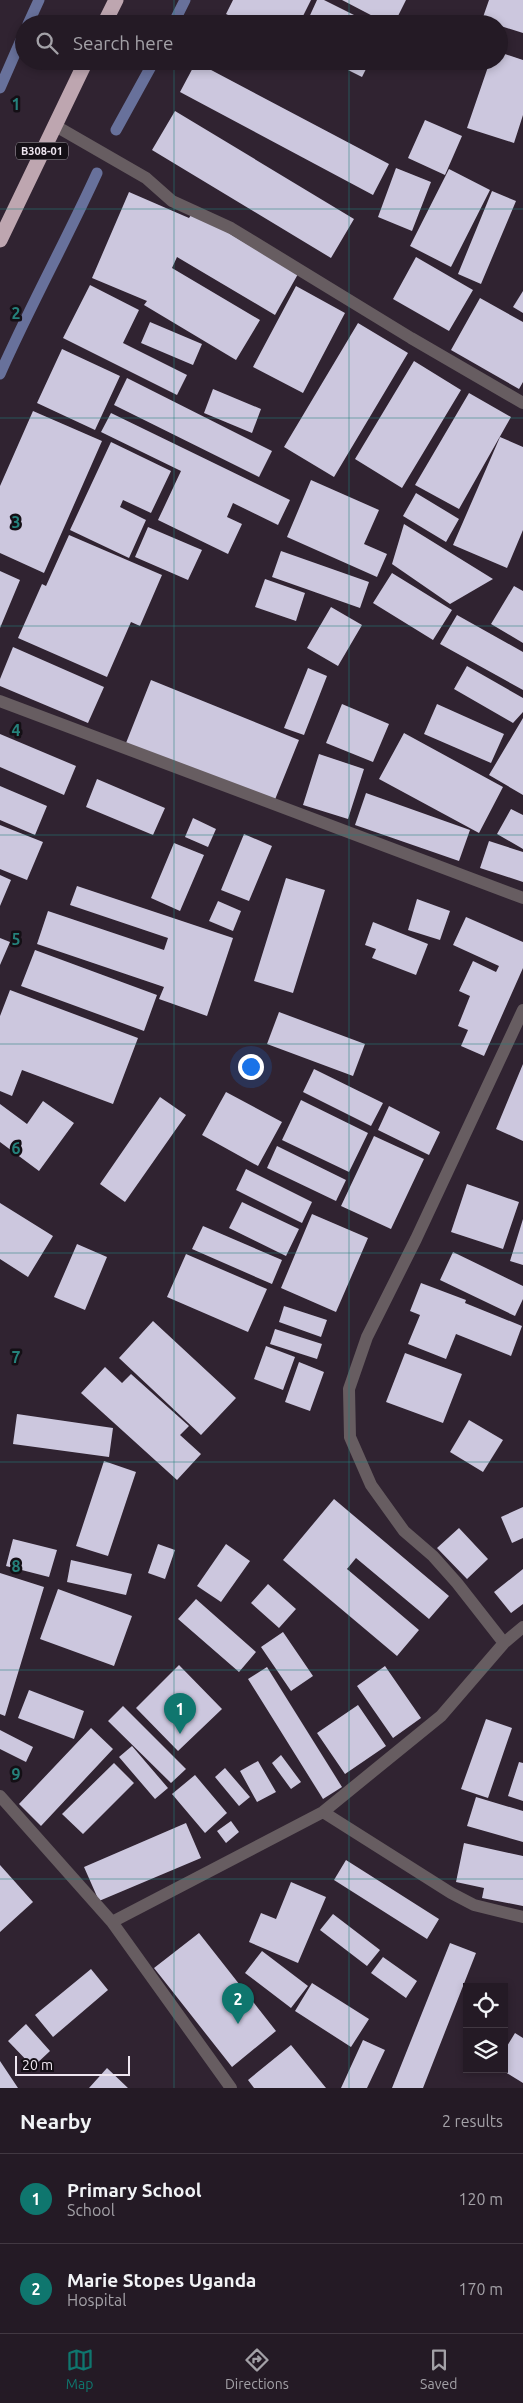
<!DOCTYPE html>
<style>
body{margin:0;font-family:Ubuntu,sans-serif;background:#302732;color:#f1f3f6}
.controls{position:absolute;right:15px;bottom:15px;display:grid;overflow:hidden;border-radius:0px;box-shadow:0 2px 8px #0003}
.controls button{width:45px;height:45px;display:grid;place-items:center;padding:0;border:0;border-bottom:1px solid #413842;background:#241a25;color:#f1f3f6;font:25px sans-serif}
.scale{position:absolute;left:15px;bottom:12px;width:115px;box-sizing:border-box;padding-left:5px;border:2px solid #efe6f0;border-top:0;font-size:14px;line-height:18px;white-space:nowrap;color:#efe6f0;-webkit-text-stroke:4px #140f15;paint-order:stroke}
.you{position:absolute;left:250px;top:1066px;width:18px;height:18px;margin:-12px;border:4px solid #fff;border-radius:50%;background:#1a73e8;box-shadow:0 0 0 8px #1a73e833}
.badge{display:grid;place-items:center;width:32px;height:32px;border-radius:50%;background:#0f766e;color:#fff;font-size:16px;font-weight:700}
.pin{position:absolute;translate:-50% -41px;filter:drop-shadow(0 1px 2px #0008)}
.pin::after{content:'';position:absolute;top:26px;width:18px;height:15px;background:inherit;clip-path:polygon(0 0,100% 0,50% 100%)}
.list{margin:0;padding:0;list-style:none}
h2{display:flex;justify-content:space-between;align-items:center;height:65px;margin:0;padding:0 20px;font-size:21px}
h2 small{font-size:16px;font-weight:400;color:#a3a1a7}
.list li{display:grid;grid-template-columns:32px 1fr auto;gap:15px;align-items:center;box-sizing:border-box;height:90px;padding:0 20px;border-top:1px solid #413842}
.list b{display:block;font-size:19px;white-space:nowrap}
.list p{margin:0;font-size:16px;white-space:nowrap;color:#a3a1a7}
.list em{font-size:16px;font-style:normal;color:#a3a1a7}
.icon{flex:none;width:28px;height:28px;fill:none;stroke:currentColor;stroke-width:2;stroke-linecap:round;stroke-linejoin:round}
.map{position:relative;flex:none;width:523px;height:2088px;overflow:hidden}
.search{position:absolute;background:#241a25;box-shadow:0 2px 8px #0003;left:15px;right:15px;top:15px;height:55px;display:flex;align-items:center;gap:12px;box-sizing:border-box;padding:0 18px;border-radius:28px;color:#a3a1a7;font-size:19px}
.sheet{height:245px;background:#241a25}
nav{display:flex;justify-content:space-around;align-items:center;box-sizing:border-box;height:70px;border-top:1px solid #413842;background:#241a25;font-size:14px;color:#a3a1a7}
nav a{display:grid;justify-items:center;gap:2px}
nav .on{color:#0f766e}
.map>svg:first-child{display:block}
.lines{fill:none;stroke-linecap:round;stroke-linejoin:round}
.stream{stroke:#68719b;stroke-width:11}
.building{fill:#ccc7de}
.street{stroke:#675d61;stroke-width:12}
.highway{stroke:#bea6b0;stroke-width:15}
.grid{fill:none;stroke:#25817b;stroke-width:1;stroke-opacity:0.55}
.labels{text-anchor:middle;stroke-width:5;stroke-linejoin:round;paint-order:stroke}
.shield{fill:#140f15;stroke:#ada6ae;stroke-width:1}
.shield-label{font-size:11px;font-weight:bold;fill:#efe6f0}
.grid-label{font-size:16px;text-anchor:middle;font-weight:bold;fill:#25817b;stroke:#140f15;stroke-width:5;stroke-linejoin:round;paint-order:stroke}
</style>
<div class="map">
<svg width="523" height="2088" viewBox="0 0 523 2088">
<rect width="100%" height="100%" fill="#302331"/>
<g class="lines">
<path class="stream" d="M28 24 39 0
M173 24 185 0
M0 88 24 33
M116 130 154 61
M0 374C30 306 66 241 97 173"/>
</g>
<path class="building" d="M233 0H311L299 24H246L226 14Z
M317 0H324L372 24H306Z
M342 0H406L394 24H388Z
M489 0H523V33L482 20Z
M499 52 523 60V115L514 143 467 128 490 61H499Z
M330 61H370L362 77Z
M196 62 389 164 373 195 180 92Z
M175 111 354 219 331 258 152 150Z
M425 120 462 136 445 175 408 158Z
M396 168 431 182 412 231 378 217Z
M449 169 490 190 451 267 410 246Z
M492 191 516 201 481 284 458 274Z
M129 192 189 218 193 212 298 274 275 315 177 257 172 268 260 320 236 360 144 305 147 301 92 278Z
M416 257 473 290 449 331 393 299Z
M90 285 139 310 123 343 187 375 177 395 63 338Z
M296 286 345 313 303 393 253 367Z
M523 291V313L513 307Z
M480 298 523 322V382L519 389 451 350Z
M150 322 202 344 193 365 141 343Z
M358 323 408 353 334 477 284 447Z
M62 349 120 376 95 430 37 403Z
M414 361 461 390 402 488 355 459Z
M127 378 272 451 259 477 114 405Z
M213 389 261 409 252 433 204 413Z
M469 393 511 417 459 509 415 485Z
M33 411 102 441 44 573 0 553V486Z
M111 413 290 500 278 525 233 503 227 517 242 524 228 554 158 520 181 471 101 432Z
M500 437 523 447V530L507 568 453 545Z
M111 442 171 471 151 513 123 500 120 507 146 520 129 558 70 530Z
M311 480 379 510 364 544 387 554 377 577 287 537Z
M416 493 459 519 446 542 403 516Z
M404 524 493 579 450 604 392 564Z
M148 527 202 550 188 580 135 557Z
M69 535 162 575 140 626 131 622 107 677 18 638 42 584 46 586Z
M281 551 369 582 360 608 272 577Z
M0 571 20 580 0 628Z
M392 573 452 610 433 640 373 603Z
M265 579 305 593 296 621 255 607Z
M514 586 523 591V643L491 624Z
M331 607 362 625 338 666 307 648Z
M457 615 523 652V690L440 644Z
M13 647 104 687 88 723 0 686V679Z
M467 666 523 698V712L513 723 454 689Z
M308 668 327 676 304 735 284 728Z
M151 680 299 740 274 802 126 743Z
M342 704 389 724 373 762 326 743Z
M437 704 504 734 491 763 424 734Z
M523 718V795L489 775Z
M404 733 503 787 479 833 379 779Z
M0 734 76 766 64 795 0 767Z
M319 754 364 769 348 819 303 805Z
M97 779 165 808 153 835 86 807Z
M0 786 47 806 35 835 0 820Z
M366 793 470 830 459 861 355 825Z
M511 809 523 815V849L497 834Z
M193 818 216 829 208 847 185 837Z
M0 825 43 842 27 880 0 869Z
M244 834 272 846 249 901 221 890Z
M489 841 523 852V882L480 868Z
M174 843 204 855 180 911 151 898Z
M0 875 11 880 0 906Z
M286 878 325 890 293 993 254 981Z
M77 886 233 938 207 1016 159 999 164 987 37 944 48 911 164 950 168 938 70 905Z
M417 899 450 911 440 940 408 930Z
M218 901 241 911 233 931 209 921Z
M466 917 523 942V968L484 1056 461 1046 468 1030 458 1026 470 996 459 991 473 961 496 972 499 966 453 945Z
M373 922 428 944 416 975 372 958 376 949 365 945Z
M0 938 10 942 0 965Z
M35 950 157 995 144 1031 21 986Z
M10 990 138 1038 113 1104 22 1070 12 1096 0 1091V1016Z
M279 1012 365 1044 353 1076 267 1044Z
M523 1064V1141L496 1129Z
M314 1069 383 1103 371 1126 303 1092Z
M226 1092 282 1122 258 1166 202 1135Z
M160 1097 186 1115 125 1202 100 1184Z
M301 1100 368 1133 349 1172 282 1140Z
M43 1101 74 1123 39 1171 0 1142V1104L27 1124Z
M389 1106 440 1132 429 1155 378 1130Z
M374 1136 424 1159 391 1229 341 1206Z
M277 1146 346 1180 336 1201 267 1168Z
M246 1169 312 1202 302 1223 236 1190Z
M467 1184 519 1202 503 1249 451 1232Z
M242 1202 299 1229 286 1256 229 1228Z
M0 1203 53 1236 28 1277 0 1259Z
M312 1214 368 1238 336 1312 281 1288Z
M523 1219V1265L510 1261Z
M203 1226 282 1260 272 1284 192 1249Z
M77 1244 107 1257 85 1310 54 1297Z
M453 1252 523 1286V1299L515 1316 440 1280Z
M186 1254 267 1289 248 1332 167 1297Z
M421 1283 466 1300 465 1303 522 1326 511 1356 456 1334 446 1359 408 1344 420 1315 410 1311Z
M284 1306 327 1320 321 1337 279 1322Z
M153 1321 236 1398 201 1435 119 1358Z
M275 1329 322 1344 317 1359 270 1344Z
M266 1346 295 1357 283 1390 254 1379Z
M405 1353 462 1374 443 1423 386 1402Z
M299 1362 324 1372 310 1411 285 1402Z
M105 1367 122 1383 131 1374 189 1426 180 1435 201 1454 177 1480 81 1393Z
M17 1414 113 1428 109 1457 13 1444Z
M469 1420 503 1440 483 1472 450 1452Z
M104 1461 136 1472 108 1556 76 1546Z
M334 1499 449 1596 429 1619 356 1558 347 1569 419 1630 397 1656 283 1560Z
M523 1507V1538L512 1543 501 1517Z
M459 1528 488 1559 467 1579 437 1548Z
M13 1539 57 1550 49 1577 6 1566Z
M158 1544 175 1550 165 1579 148 1573Z
M226 1544 250 1561 221 1602 197 1586Z
M71 1560 132 1574 126 1595 67 1582Z
M523 1569V1604L511 1613 494 1592Z
M0 1573 44 1587 5 1716 0 1714Z
M268 1584 296 1609 279 1628 251 1603Z
M58 1589 132 1616 114 1666 40 1639Z
M196 1599 256 1652 239 1672 178 1619Z
M283 1632 313 1676 291 1691 261 1647Z
M179 1665 222 1709 178 1751 136 1708Z
M385 1666 421 1718 393 1738 357 1686Z
M267 1667 342 1787 323 1799 248 1679Z
M29 1690 84 1711 74 1739 18 1718Z
M358 1705 386 1746 345 1774 317 1733Z
M123 1706 186 1769 171 1783 108 1721Z
M486 1719 512 1728 488 1798 461 1789Z
M91 1728 113 1749 41 1826 19 1804Z
M0 1730 33 1747 26 1762 0 1749Z
M132 1746 168 1788 155 1799 119 1757Z
M281 1755 301 1782 291 1789 272 1763Z
M258 1761 276 1792 257 1802 240 1771Z
M519 1762 523 1763V1801L508 1796Z
M114 1763 134 1783 83 1834 62 1814Z
M225 1768 250 1797 239 1806 215 1777Z
M195 1775 227 1813 205 1833 172 1794Z
M476 1797 523 1811V1842L467 1826Z
M231 1821 239 1832 226 1843 217 1831Z
M186 1823 201 1858 99 1901 84 1867Z
M464 1843 523 1856V1906L482 1898 484 1888 456 1882Z
M346 1860 439 1919 427 1939 334 1880Z
M0 1865 33 1902 0 1932Z
M291 1882 326 1897 298 1963 249 1942 261 1913 276 1919Z
M333 1914 380 1950 367 1966 320 1930Z
M199 1933 276 2031 232 2067 154 1968Z
M450 1943 476 1953 423 2088H392Z
M262 1951 308 1986 291 2008 245 1973Z
M383 1957 417 1981 406 1998 371 1973Z
M91 1969 108 1990 53 2037 35 2015Z
M312 1983 369 2019 351 2047 295 2011Z
M26 2024 50 2051 33 2067 8 2041Z
M515 2033 523 2038V2083L500 2069H504V2051Z
M363 2040 385 2050 367 2088H341Z
M291 2045 326 2088H254L248 2080Z
M0 2061 18 2088H0Z
M107 2068 128 2088H89Z"/>
<g class="lines">
<path class="street" d="M54 125 146 178 172 201 231 228 411 338 523 403
M0 701 523 898
M504 1643 457 1583 433 1556 404 1531 371 1485 350 1437 349 1389 367 1337 416 1239 523 1010
M0 1796 112 1922 231 2088
M323 1812 451 1893 474 1905 523 1917
M112 1922 323 1812 441 1716 504 1643 523 1627"/>
<path class="highway" d="M104 24 116 0
M0 240 86 61"/>
</g>
<path class="grid" d="M174 0V24M349 0V24M174 61V2088M349 61V2088M0 209H523M0 418H523M0 626H523M0 835H523M0 1044H523M0 1253H523M0 1462H523M0 1670H523M0 1879H523"/>
<g class="labels">
<rect class="shield" x="16" y="142.5" width="52" height="17" rx="4"/>
<g class="shield-label">
<text x="42" y="155">B308-01</text>
</g>
</g>
<g class="grid-label">
<text x="16" y="110">1</text>
<text x="16" y="319">2</text>
<text x="16" y="528">3</text>
<text x="16" y="736">4</text>
<text x="16" y="945">5</text>
<text x="16" y="1154">6</text>
<text x="16" y="1363">7</text>
<text x="16" y="1572">8</text>
<text x="16" y="1780">9</text>
</g>
</svg>
<div class="controls">
<button><svg class="icon" aria-label="locate" viewBox="0 0 24 24"><circle cx="12" cy="12" r="6"/><path d="M12 2v4M12 18v4M2 12h4M18 12h4"/></svg></button>
<button><svg class="icon" aria-label="layers" viewBox="0 0 24 24"><path d="M12 4l9 5-9 5-9-5zM3 14l9 5 9-5"/></svg></button>
</div>
<div class="scale">20 m</div>
<div class="you"></div>
<div class="pin badge" style="left:180px;top:1734px">1</div>
<div class="pin badge" style="left:238px;top:2024px">2</div>
<div class="search"><svg class="icon" aria-label="search" viewBox="0 0 24 24"><circle cx="10" cy="10" r="6"/><path d="M15 15l6 6"/></svg>Search here</div>
</div>
<section class="sheet">
<h2>Nearby<small>2 results</small></h2>
<ul class="list">
<li><span class="badge">1</span><div><b>Primary School</b><p>School</p></div><em>120 m</em></li>
<li><span class="badge">2</span><div><b>Marie Stopes Uganda</b><p>Hospital</p></div><em>170 m</em></li>
</ul>
</section>
<nav>
<a class="on"><svg class="icon" aria-label="map" viewBox="0 0 24 24"><path d="M3 6l6-2 6 2 6-2v14l-6 2-6-2-6 2zM9 4v14M15 6v14"/></svg>Map</a>
<a><svg class="icon" aria-label="directions" viewBox="0 0 24 24"><path d="M12 3l9 9-9 9-9-9zM9 14v-3h6M13 9l2 2-2 2"/></svg>Directions</a>
<a><svg class="icon" aria-label="saved" viewBox="0 0 24 24"><path d="M7 4h10v16l-5-4-5 4z"/></svg>Saved</a>
</nav>
